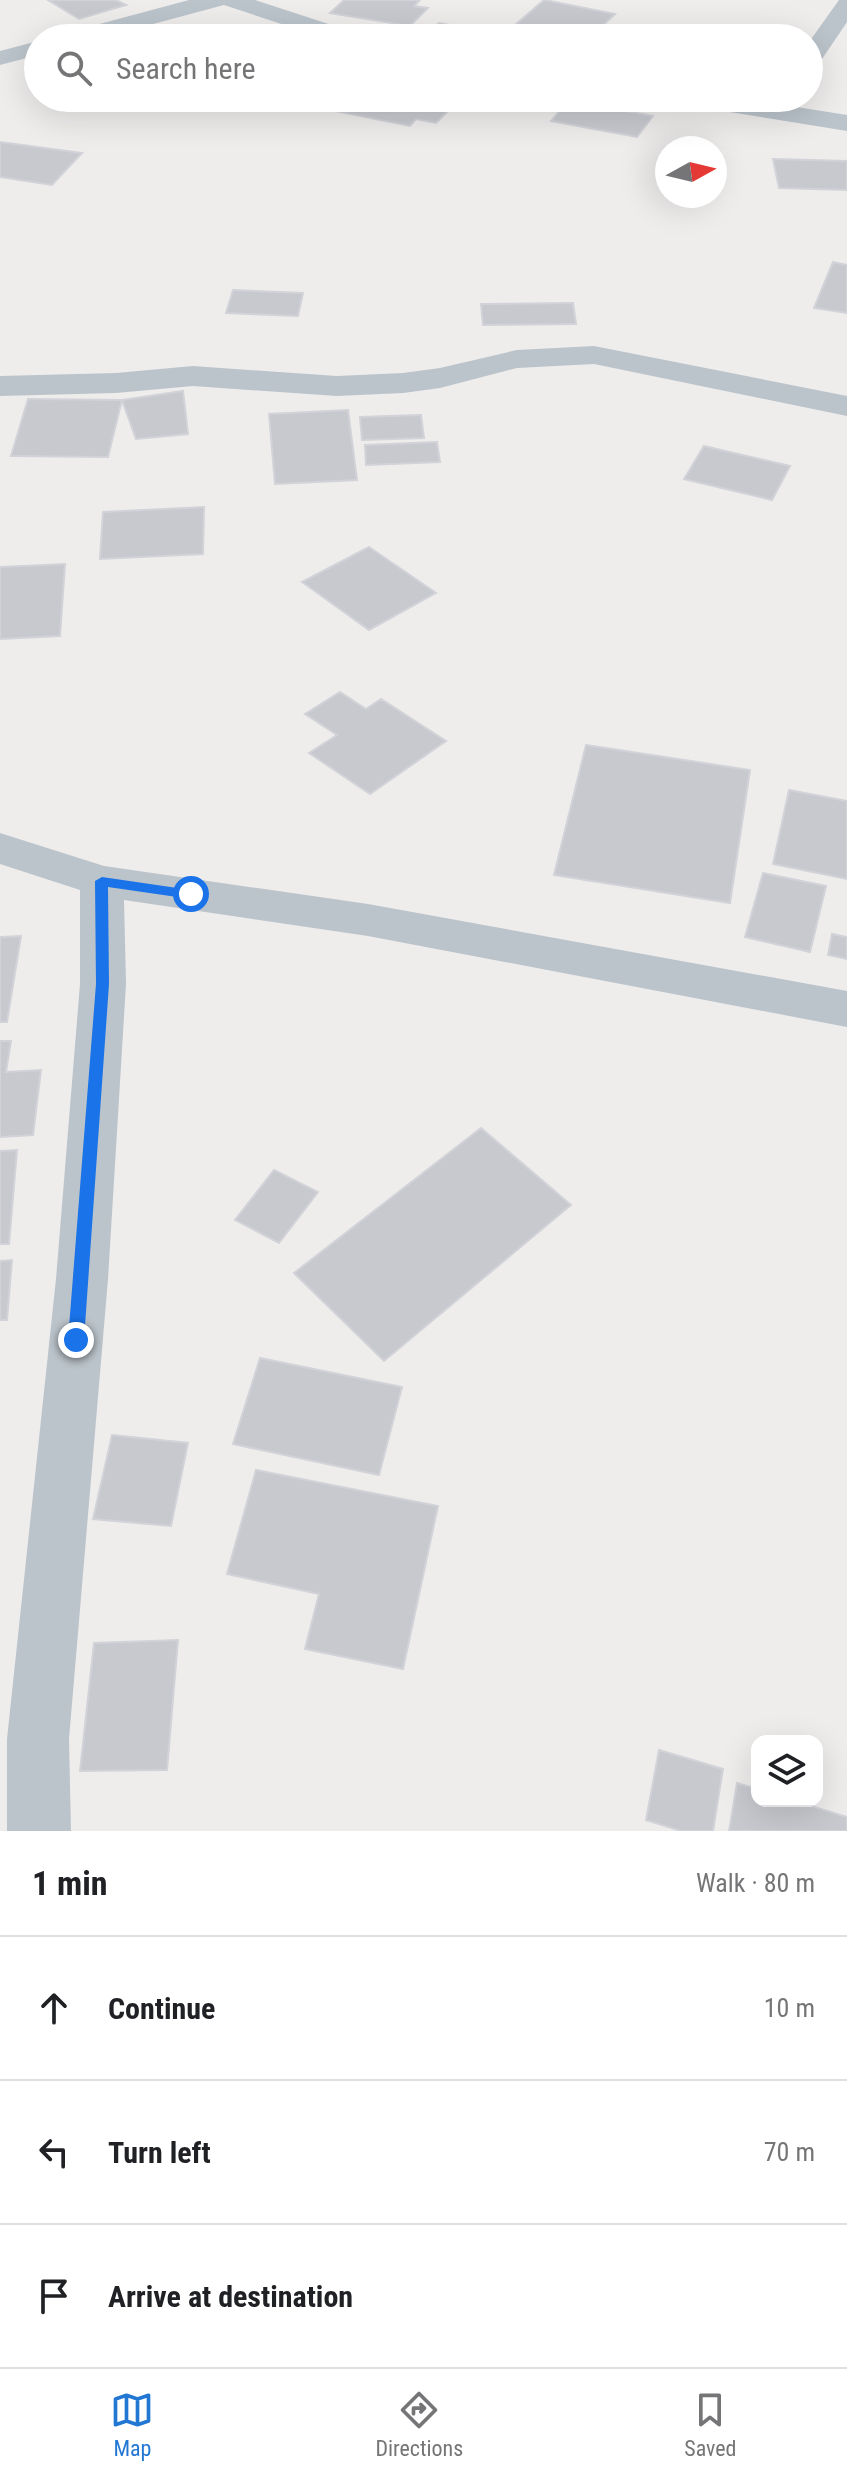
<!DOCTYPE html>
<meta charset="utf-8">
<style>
body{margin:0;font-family:"Roboto Condensed",sans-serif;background:#f6f6f6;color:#202124}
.controls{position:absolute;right:24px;bottom:24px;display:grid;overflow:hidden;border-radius:16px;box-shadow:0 8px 32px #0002}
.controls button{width:72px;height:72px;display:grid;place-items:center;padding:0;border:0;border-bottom:2px solid #e0e0e0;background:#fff;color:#202124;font:40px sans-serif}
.compass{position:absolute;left:655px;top:136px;width:72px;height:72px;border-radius:50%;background:#fff;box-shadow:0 8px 32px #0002;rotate:82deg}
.stop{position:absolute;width:24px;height:24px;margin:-18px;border:6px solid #1a73e8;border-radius:50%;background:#fff}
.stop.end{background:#1a73e8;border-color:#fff;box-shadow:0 2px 8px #0008}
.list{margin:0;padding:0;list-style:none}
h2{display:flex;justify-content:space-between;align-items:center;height:104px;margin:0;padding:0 32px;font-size:34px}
h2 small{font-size:26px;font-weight:400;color:#757577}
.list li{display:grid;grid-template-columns:52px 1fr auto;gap:24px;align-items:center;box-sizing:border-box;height:144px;padding:0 32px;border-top:2px solid #e0e0e0}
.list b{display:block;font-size:30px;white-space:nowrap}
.list em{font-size:26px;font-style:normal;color:#757577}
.icon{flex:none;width:44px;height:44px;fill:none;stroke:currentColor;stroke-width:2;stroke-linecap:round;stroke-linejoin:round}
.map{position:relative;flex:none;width:847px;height:1831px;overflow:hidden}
.search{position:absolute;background:#fff;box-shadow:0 8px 32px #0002;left:24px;right:24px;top:24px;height:88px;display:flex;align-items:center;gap:20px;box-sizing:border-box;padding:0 28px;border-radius:44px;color:#757577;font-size:30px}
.sheet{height:536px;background:#fff}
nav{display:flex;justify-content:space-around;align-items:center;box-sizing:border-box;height:112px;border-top:2px solid #e0e0e0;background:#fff;font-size:22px;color:#757577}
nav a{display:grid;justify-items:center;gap:4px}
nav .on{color:#2277d3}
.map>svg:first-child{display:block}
.building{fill:#c7c9cf;stroke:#d1d3d8;stroke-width:2}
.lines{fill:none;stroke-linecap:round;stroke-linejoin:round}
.street{fill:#bbc4cb;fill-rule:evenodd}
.route{fill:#1a73e8}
</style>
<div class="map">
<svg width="847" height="1831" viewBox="0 0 847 1831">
<rect width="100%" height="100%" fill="#efecec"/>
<path class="building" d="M48 0H116L126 5 79 19Z
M344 0H420L414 6 428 8 410 26 330 13Z
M544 0H545L615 14 589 38H537L507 32Z
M439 23 465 28 454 38 425 35Z
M104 98H167V99L105 104Z
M319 98H454L460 99 436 123 416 119 410 126 310 106Z
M568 101 653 116 637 137 551 121Z
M0 142 82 153 52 185 0 177Z
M773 159 847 161V190L779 188Z
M833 262 847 265V313L814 308Z
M233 290 303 293 298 316 226 313Z
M573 303 576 324 483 325 481 304Z
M183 391 188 434 136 439 122 400Z
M28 399 122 400 108 457 11 456Z
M348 410 357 480 275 484 269 414Z
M421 415 424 438 362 440 360 417Z
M437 442 440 462 366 465 365 445Z
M704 446 790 466 772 500 684 479Z
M204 507 203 554 100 559 103 512Z
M369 547 436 593 369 630 302 582Z
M65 564 60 636 0 639V567Z
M340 692 366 709 381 699 446 741 370 794 309 753 337 735 305 714Z
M586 745 750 770 730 903 554 875Z
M789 790 847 801V879L773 864Z
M763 873 826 886 810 952 745 937Z
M832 934 847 937V959L828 955Z
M21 936 7 1022H0V937Z
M0 1041H11L6 1072 41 1070 33 1135 0 1137Z
M481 1128 571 1205 384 1361 294 1273Z
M17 1150 9 1244H0V1151Z
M274 1170 318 1192 279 1243 235 1220Z
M12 1260 7 1320H0V1261Z
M260 1358 402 1387 379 1475 233 1444Z
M112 1435 188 1443 171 1526 93 1519Z
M256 1470 438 1506 403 1669 305 1649 319 1594 227 1574Z
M178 1640 167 1770 80 1771 94 1643Z
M659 1750 723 1769 713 1831H681L646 1820Z
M737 1783 757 1789V1801H795L847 1817V1831H729Z"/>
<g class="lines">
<path class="street" d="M189 0H255L356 33 360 38H324L224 5 101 38H62L66 33Z
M839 0H847V22L818 65 809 67V42Z
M38 41V55L0 65V51Z
M679 98H740L847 115V131L692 106 683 103Z
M594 346 847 396V416L594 364 517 368 440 388 403 393 337 396 193 386 116 393 0 396V376L116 373 193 366 337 376 403 373 440 368 517 350Z
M0 833 104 866 368 904 847 991V1027L368 936 124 900 126 984 108 1279 69 1739 71 1831H7V1739L56 1279 80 984V890L0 864Z"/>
</g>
<path class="route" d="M102 877 191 890 197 894 191 899 108 887 109 984 84 1340 76 1347 68 1340 96 984 95 881Z"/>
</svg>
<div class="controls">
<button><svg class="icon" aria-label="layers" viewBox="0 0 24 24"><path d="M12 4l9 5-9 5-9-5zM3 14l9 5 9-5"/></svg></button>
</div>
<svg class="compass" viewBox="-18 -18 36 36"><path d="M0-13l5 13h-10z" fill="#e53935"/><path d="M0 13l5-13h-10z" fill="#757577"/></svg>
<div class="stop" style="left:191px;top:894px"></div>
<div class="stop end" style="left:76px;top:1340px"></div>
<div class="search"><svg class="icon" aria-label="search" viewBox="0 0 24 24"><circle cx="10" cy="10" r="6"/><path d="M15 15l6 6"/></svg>Search here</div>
</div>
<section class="sheet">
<h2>1 min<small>Walk · 80 m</small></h2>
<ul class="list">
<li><svg class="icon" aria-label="ahead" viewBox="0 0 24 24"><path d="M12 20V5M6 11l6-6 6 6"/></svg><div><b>Continue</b></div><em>10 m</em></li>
<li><svg class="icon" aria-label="left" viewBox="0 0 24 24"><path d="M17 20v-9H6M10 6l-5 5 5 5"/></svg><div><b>Turn left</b></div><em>70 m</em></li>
<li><svg class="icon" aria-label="arrive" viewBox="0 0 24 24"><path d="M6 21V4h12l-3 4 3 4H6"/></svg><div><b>Arrive at destination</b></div></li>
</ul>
</section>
<nav>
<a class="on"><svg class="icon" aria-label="map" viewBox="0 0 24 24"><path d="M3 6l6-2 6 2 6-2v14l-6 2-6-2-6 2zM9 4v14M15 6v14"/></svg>Map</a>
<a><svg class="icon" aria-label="directions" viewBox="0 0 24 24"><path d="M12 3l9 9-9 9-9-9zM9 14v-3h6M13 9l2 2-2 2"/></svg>Directions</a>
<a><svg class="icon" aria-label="saved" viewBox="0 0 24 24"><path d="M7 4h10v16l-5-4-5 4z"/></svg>Saved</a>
</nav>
